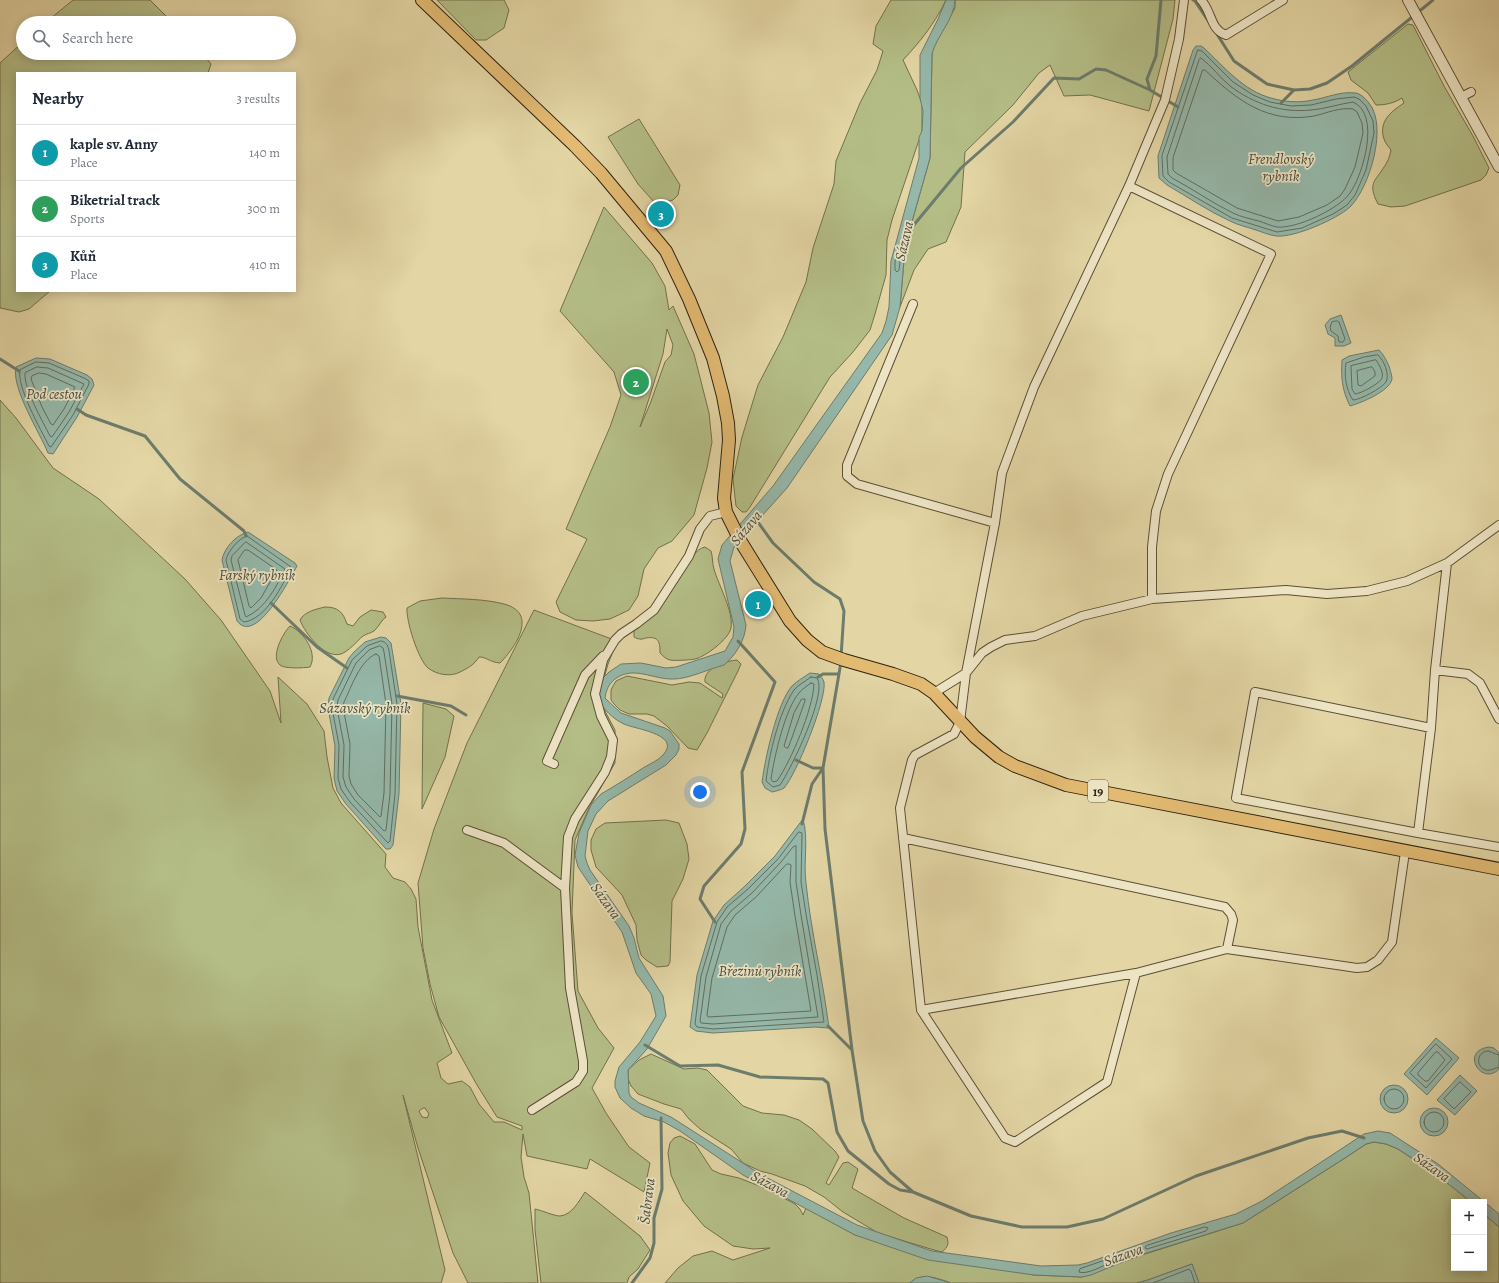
<!DOCTYPE html>
<meta charset="utf-8">
<style>
body{margin:0;font-family:Alegreya,serif;background:#f6f6f7;color:#1f2937}
.controls{position:absolute;right:12px;bottom:12px;display:grid;overflow:hidden;border-radius:0px;box-shadow:0 2px 10px #0003}
.controls button{width:36px;height:36px;display:grid;place-items:center;padding:0;border:0;border-bottom:1px solid #e0e1e3;background:#fff;color:#1f2937;font:20px sans-serif}
.you{position:absolute;left:700px;top:792px;width:14px;height:14px;margin:-10px;border:3px solid #fff;border-radius:50%;background:#1a73e8;box-shadow:0 0 0 6px #1a73e833}
.badge{display:grid;place-items:center;width:26px;height:26px;border-radius:50%;background:#d93025;color:#fff;font-size:13px;font-weight:700}
.pin{position:absolute;translate:-50% -50%;border:2px solid #fff;box-shadow:0 1px 4px #0006}
.list{margin:0;padding:0;list-style:none}
h2{display:flex;justify-content:space-between;align-items:center;height:52px;margin:0;padding:0 16px;font-size:17px}
h2 small{font-size:13px;font-weight:400;color:#747a83}
.list li{display:grid;grid-template-columns:26px 1fr auto;gap:12px;align-items:center;box-sizing:border-box;height:56px;padding:0 16px;border-top:1px solid #e0e1e3}
.list b{display:block;font-size:15px;white-space:nowrap}
.list p{margin:0;font-size:13px;white-space:nowrap;color:#747a83}
.list em{font-size:13px;font-style:normal;color:#747a83}
.icon{flex:none;width:22px;height:22px;fill:none;stroke:currentColor;stroke-width:2;stroke-linecap:round;stroke-linejoin:round}
.map{position:relative;flex:none;width:1499px;height:1283px;overflow:hidden}
.search{position:absolute;background:#fff;box-shadow:0 2px 10px #0003;left:16px;top:16px;width:280px;height:44px;display:flex;align-items:center;gap:10px;box-sizing:border-box;padding:0 14px;border-radius:22px;color:#747a83;font-size:15px}
.panel{position:absolute;background:#fff;box-shadow:0 2px 10px #0003;left:16px;top:72px;width:280px;height:220px;border-radius:0px}
.map>svg:first-child{display:block}
.green{fill:#b4bd86;stroke:#72704c;fill-rule:evenodd}
.water{fill:#95b8aa;stroke:#6c7c6d}
.lines{fill:none;stroke-linecap:round;stroke-linejoin:round}
.shore{stroke:#626d5e;stroke-width:1}
.stream{stroke:#6c7c6d;stroke-width:3}
.minor-casing{stroke:#5c4f36;stroke-width:10}
.tertiary-casing{stroke:#5c4f36;stroke-width:12}
.primary-casing{stroke:#2f2211;stroke-width:14}
.minor{stroke:#ede4c4;stroke-width:8}
.tertiary{stroke:#ede4c4;stroke-width:10}
.primary{stroke:#e2ba72;stroke-width:12}
.labels{text-anchor:middle;stroke-width:3.5;stroke-linejoin:round;paint-order:stroke}
.shield{fill:#ede4c4;stroke:#685c47;stroke-width:1}
.shield-label{font-size:13px;font-weight:bold;fill:#2f2211}
.water-label{font-size:15px;font-style:italic;fill:#4e4f3f;stroke:#ede4c4}
</style>
<div class="map">
<svg width="1499" height="1283" viewBox="0 0 1499 1283">
<rect width="100%" height="100%" fill="#e3d5a4"/>
<filter id="stains"><feTurbulence type="fractalNoise" baseFrequency=".005" numOctaves="4"/><feColorMatrix values="0 0 0 0 .2 0 0 0 0 .09 0 0 0 0 .02 0 0 0 .5 -.17"/></filter>
<radialGradient id="worn" r=".72"><stop offset=".6" stop-color="#630" stop-opacity="0"/><stop offset="1" stop-color="#630" stop-opacity=".3"/></radialGradient>
<path class="green" d="M73 0H150L173 23H45Z
M437 0H504L509 10 504 28 486 40H476Z
M891 0H946C935 23 920 42 903 60L917 90 922 104V131L892 220 887 240 886 275 875 314 870 330 853 352 830 377 750 507 746 512H742L736 506 733 479 742 437 758 385 783 337 806 282 813 248 834 184 836 161 860 103 877 70 883 51 873 44 876 26Z
M955 0H1175L1173 19 1149 111 1090 95 1064 96 1050 65 1039 73 1013 105 965 152 961 207 946 242 928 249 914 270 900 307 904 260 911 225 930 158 932 54 933 47 955 8Z
M1408 24 1413 25 1444 86 1473 136 1489 168 1486 175 1481 180 1405 206 1391 207 1378 204C1366 181 1377 181 1387 162 1389 159 1390 154 1391 150 1389 147 1385 143 1384 139 1378 121 1392 111 1404 103L1402 98C1394 103 1386 105 1376 105L1368 93 1351 80 1348 72Z
M23 42V53H202L211 64 208 73H17V291H50L29 309 19 312 0 308V63Z
M639 119 680 185 678 195 673 200 662 203 654 202 638 184 608 137Z
M604 207 652 263 665 286 669 310 673 306 694 354 709 413 712 442 707 468 694 515 672 541 658 548 644 569 638 596 629 610 610 619 593 621 576 620 560 612 556 602 587 539 566 529 610 427 621 395 614 372 560 311ZM667 329 673 345 671 355 665 362 650 404 640 427 663 354Z
M0 400 16 418 53 468 99 499 185 579 221 620 270 691 281 723 278 677 307 704 324 731 327 757 333 788 341 803 386 854 385 867 393 878 405 882 411 889 416 899 418 927 432 1000 452 1053 437 1063 441 1078 448 1084 462 1081 470 1087 479 1104 494 1122H504L522 1130V1126L497 1117 477 1085 439 1017 430 984 423 948 418 883 434 829 467 743 534 610 617 641 608 664 599 696 606 713 615 730V763L589 808 575 840 572 913 578 991 598 1028 614 1048 592 1088 606 1113 629 1147 650 1163 644 1192 590 1159 587 1169 527 1156 523 1134 521 1157 524 1177 529 1193 538 1283H468L453 1253 418 1148 403 1095 445 1270 441 1283H0ZM423 1108H425L429 1114 427 1118 422 1117 419 1111Z
M705 547 711 551C713 557 712 563 714 569 718 584 734 612 731 628 729 639 705 657 695 659 690 660 674 661 670 660 666 659 663 656 660 653 660 642 659 636 646 638 644 638 642 640 640 639 638 639 636 638 634 637V630C653 611 672 590 686 567 691 560 695 549 705 547Z
M442 598C462 599 485 599 504 604 539 613 515 648 500 663 489 662 487 657 479 657 474 665 468 668 460 672 451 677 437 675 428 668 418 659 406 621 407 608L420 601Z
M325 607C338 607 343 612 347 624L353 626 360 617 371 610 383 612 386 617C381 620 379 627 374 631 371 633 366 634 363 636 356 642 349 651 341 654 324 659 305 633 300 620 304 612 316 609 325 607Z
M290 626C304 632 318 653 310 667 304 668 284 669 280 665 270 657 283 633 290 626Z
M737 660 741 664 738 671 707 733 697 750 688 748 667 726 654 716 647 714H629L620 710 614 704 611 700V690L613 686 616 681 627 676 672 685 689 682 700 683 722 698 723 694 705 682C703 668 726 661 737 660Z
M423 703 446 709 454 716 445 757 422 809Z
M666 820 679 823 687 844 689 859 683 879 672 901 670 962 668 966 657 967 646 960 641 955 637 940 636 925 622 895 596 867 591 850V840L596 829 605 823Z
M651 1054 684 1069 698 1068 707 1070 743 1106 762 1113 784 1115 799 1120 812 1129 835 1151 839 1157 826 1183 829 1185 843 1163 848 1162 858 1169 852 1188 904 1218 947 1237C949 1244 948 1247 942 1252L934 1250 878 1233 843 1212 824 1197 805 1186 772 1174 760 1171 743 1163 731 1149 700 1129 689 1119 681 1109 664 1104 638 1094 631 1086 628 1079V1070L639 1060Z
M680 1136 695 1144 712 1170 721 1174 739 1178 767 1189 795 1204 800 1209 803 1215 806 1208 855 1235 1034 1275 1082 1277 1142 1255 1243 1223 1345 1158 1366 1144 1374 1142 1386 1144 1398 1149 1439 1176 1471 1202H1454V1268H1484V1214L1499 1227V1283H1199L1192 1264 1148 1280 1137 1283H951C937 1278 922 1272 910 1283H665L678 1268 693 1256 712 1251 733 1260 770 1248 753 1249 733 1246 704 1226 683 1201 671 1175 668 1153 670 1143 674 1138Z
M585 1192 640 1236 650 1250 638 1269 629 1277 627 1283H541L535 1230V1209C541 1210 554 1216 560 1216 572 1215 579 1201 585 1192Z"/>
<path class="water" d="M946 0H955C954 20 937 35 932 54L930 158 911 225 904 260 900 307 892 335 787 488 734 547 730 561 746 625C745 640 736 655 724 665 709 669 688 679 674 679 653 680 634 665 615 679 609 684 606 690 605 698L609 702 621 713 665 728 670 731 679 744V749L676 755 666 765 608 801 596 814 588 831 585 856 587 863 590 870 629 926 634 938 639 958 663 996 666 1016 647 1049 628 1070 629 1093 631 1097 639 1103 671 1117 760 1174 857 1225 932 1251 1041 1266 1078 1265 1087 1263 1171 1233 1236 1214 1262 1201 1364 1134 1378 1131 1390 1133 1438 1164 1499 1214V1227L1484 1214V1202H1471L1436 1174 1398 1149 1386 1144 1374 1142 1366 1144 1345 1158 1243 1223 1137 1256 1091 1275 1082 1277 1034 1275 928 1260 855 1235 743 1175 680 1131 664 1122 644 1116 631 1108 620 1098 615 1087V1081L619 1067 640 1042 656 1016 651 994 636 973 622 932 578 867 575 855 579 833 591 805 601 794C615 786 629 777 643 768 649 764 658 761 663 755 682 734 634 729 624 724 613 719 603 709 598 699L603 678 609 672 621 664 641 663 666 668 676 667 725 651 733 637 734 627 718 559 722 545 773 486 882 333 886 321 889 307 891 261 919 158V137L922 131 923 111 920 98V55L938 19Z
M1196 46H1201L1204 48C1224 67 1244 91 1271 98 1284 102 1300 103 1313 100 1326 98 1341 91 1355 93 1360 93 1366 99 1369 103 1388 126 1370 187 1350 207 1337 219 1294 238 1276 236 1269 235 1262 232 1256 230 1247 227 1238 225 1230 221 1208 211 1188 197 1167 185L1159 178 1158 156 1193 50Z
M1341 315 1351 343 1344 346H1335V338L1328 334 1325 325 1330 319Z
M1379 350C1384 355 1386 360 1389 366 1390 370 1392 375 1392 379 1390 391 1361 403 1350 406 1342 390 1341 378 1342 360L1349 356Z
M36 358 50 359 87 375 92 379 94 385 77 417 53 454 48 453C40 433 11 388 16 367Z
M248 532 295 563 297 566C290 578 256 646 237 621L222 560C224 548 236 535 248 532Z
M381 637 386 638 391 643 401 704 399 794 393 845 390 849H386L346 804 337 791 334 778 335 746 328 708 329 698 349 658 354 652 365 642Z
M810 673 819 674C821 676 823 679 824 682 827 699 796 775 784 788 781 790 776 791 772 792L765 788 762 782C765 759 777 703 792 686 797 681 804 677 810 673Z
M803 819C809 840 803 862 806 883 811 932 823 980 829 1028L815 1027 713 1033 696 1031 690 1027 697 975 713 921 724 905 745 886 775 856Z
M1436 1038 1459 1058 1427 1095 1404 1074Z
M1489 1047 1494 1048 1499 1053V1069C1482 1087 1459 1051 1489 1047Z
M1460 1075 1477 1091 1455 1115 1437 1100Z
M1380 1099a14 14 0 1 1 28 0a14 14 0 1 1-28 0Z
M1420 1122a14 14 0 1 1 28 0a14 14 0 1 1-28 0Z
M1192 1264 1199 1283H1137L1148 1280Z
M927 1276 951 1283H910L916 1278Z"/>
<g class="lines">
<path class="shore" d="M1198 50 1202 51 1233 82 1253 95 1270 102 1291 106 1311 105 1336 99 1354 97 1359 99 1366 106 1373 121 1374 133 1366 170 1355 195 1347 205 1333 214 1302 228 1277 232 1232 218 1169 182 1163 176 1162 156Z
M1201 58C1212 66 1220 78 1230 86 1254 104 1281 113 1311 110 1325 109 1339 104 1353 102 1381 114 1363 175 1350 193 1339 209 1296 229 1277 227 1271 226 1265 223 1259 221 1251 219 1241 217 1233 213 1212 203 1193 189 1172 178L1168 174 1167 157 1199 60Z
M1203 70H1205C1237 100 1267 124 1314 116 1327 113 1340 107 1353 109L1357 112 1362 123 1363 133 1355 167 1345 189 1340 196 1327 205 1299 217 1278 221 1237 208 1176 173 1173 170V158Z
M900 252 901 254 899 270 897 272 895 270V261L897 253Z
M1337 321 1339 322 1345 339 1343 342H1339L1338 336 1331 331 1330 327 1332 322Z
M1378 355C1384 360 1390 375 1386 382 1382 388 1360 400 1353 400 1346 390 1344 375 1346 363L1364 357Z
M1376 360C1379 364 1384 373 1382 378 1381 383 1360 394 1355 394L1352 389 1351 366Z
M36 362 49 363 84 378 89 381V384L73 415 51 447 49 446C41 430 16 386 20 370Z
M37 367 48 368 84 384 69 412 52 437 50 436C43 422 23 387 25 373Z
M1372 367 1375 372V376L1361 386 1358 385 1357 371Z
M39 373 46 374 75 387 64 409 53 425 51 424 42 407 31 379 32 376Z
M247 536 291 567C283 585 266 619 244 622L240 619 226 560C228 551 239 538 247 536Z
M246 542 285 569C277 586 265 609 246 617L245 615 231 560 232 556Z
M245 550H248L277 570 261 598 251 608 249 606 238 560Z
M381 641C387 642 388 646 389 651L397 704 395 794 390 841 388 843 350 802 341 789 338 778 339 745 332 708 333 699 352 660 367 646Z
M380 646 383 648 384 652 392 704 390 794 386 830 384 831 354 799 346 787 343 777 344 745 337 708 338 700 356 663 369 650Z
M376 654 379 656 386 704 384 793 381 816 380 817 358 795 351 784 349 776 350 744 343 707 344 702C351 688 360 660 376 654Z
M811 677 817 678C828 693 791 769 780 785L773 787 766 781C769 755 779 712 794 690 798 685 806 681 811 677Z
M811 683 814 684C813 709 791 761 777 781L773 782 771 779C774 758 785 709 799 693 802 689 807 686 811 683Z
M802 699H805V701L790 743 788 748H786L784 746 794 713Z
M799 832 802 833 801 882 806 914 817 975 824 1022 713 1029 697 1027 695 1024 701 976 717 922 727 907 748 889 778 859Z
M796 846V882L801 915 818 1017 713 1024 701 1023 700 1021 706 977 721 924 731 911 752 893 781 862 793 847Z
M787 864H789L791 865 790 882 795 916 811 1011 708 1017 707 1015 712 978 727 927 735 915 756 897Z
M1436 1044 1452 1059 1426 1088 1410 1073Z
M1436 1052H1438L1445 1060 1428 1081H1425L1418 1075V1073Z
M1499 1055C1494 1054 1491 1051 1487 1051 1476 1053 1476 1067 1486 1070 1491 1071 1495 1068 1499 1067
M1460 1082 1471 1092 1454 1109 1444 1099Z
M1384 1099a10 10 0 1 1 20 0a10 10 0 1 1-20 0Z
M1424 1122a10 10 0 1 1 20 0a10 10 0 1 1-20 0Z
M1205 1227 1208 1228 1206 1231 1147 1249 1145 1248 1146 1246Z
M1109 1259 1111 1261 1110 1263C1102 1266 1087 1275 1079 1272L1080 1269Z
M1153 1283 1189 1269 1191 1271 1195 1283"/>
<path class="stream" d="M1193 0 1195 1 1209 22
M1215 31 1234 61 1267 84 1294 90 1310 89 1327 83 1352 66 1433 0
M1150 90 1178 107
M1281 103 1294 90
M908 229 913 226 961 168 1013 122 1054 78 1079 79 1096 69 1106 70 1150 90 1147 79 1156 56 1161 0
M0 359 19 371
M77 409 86 415 145 436 180 479 244 531 246 536
M755 518 773 543 814 582 840 599 844 611 841 657
M271 603 317 647 347 668
M841 662 823 768 825 829 852 1050 863 1121 875 1151 890 1172 913 1192 971 1216 1022 1227H1067L1103 1219 1196 1176 1308 1138 1342 1131 1364 1138
M818 677 823 674H838
M397 696 451 706 466 715
M796 760 813 768H823
M802 824 812 784 823 768
M715 922 700 899 704 886 741 844 745 829 742 772 775 682 738 641
M828 1026 852 1050
M645 1045 680 1066 718 1065 760 1077 823 1079 828 1083 837 1132 848 1151 889 1184 900 1190 913 1192
M632 1283 650 1258 654 1243V1218L662 1189 661 1118"/>
<g class="minor-casing">
<path id="minor" d="M1201 0C1212 11 1210 30 1226 35L1283 0
M1461 97 1471 92
M1129 186 1271 254 1168 474 1156 511 1152 547V599
M913 304 847 465V476L857 484 995 523
M1435 670 1468 674 1480 683 1499 719
M934 693 966 673 982 653 991 647 1005 640 1035 636 1082 616 1152 599 1286 590 1327 594 1367 591 1407 581 1447 563 1499 525
M1431 728 1255 692 1236 798 1418 833 1499 847
M554 764 547 761 585 675 603 656
M467 830 504 843 565 888
M1418 833 1431 728 1435 670 1447 563
M903 838 1225 907 1231 914 1233 920 1227 949
M1136 973 1107 1082 1015 1142 1005 1138 921 1010 900 808 912 760 915 755 954 734 960 722 966 673 995 523 1002 473 1034 387 1129 186 1165 100 1179 39 1184 0
M921 1010 1136 973 1227 949 1357 968 1367 967 1378 960 1392 942 1405 852
M532 1110 576 1082 583 1071V1061L570 988 565 888 568 837 575 819 605 772 611 757 613 740 601 716 595 694 603 660 615 640 621 634 636 624 654 610 689 556 700 529 710 516 726 512"/>
</g>
<g class="tertiary-casing">
<path id="tertiary" d="M1408 0 1499 167"/>
</g>
<g class="primary-casing">
<path id="primary" d="M422 0 575 146 601 173 666 251 689 299 713 358 723 396 728 423 729 440 724 498 726 512 741 542 790 621 807 640 822 652 844 660 893 674 921 684 934 693 975 737 999 757 1015 766 1066 785 1499 869"/>
</g>
<use href="#minor" class="minor"/>
<use href="#tertiary" class="tertiary"/>
<use href="#primary" class="primary"/>
</g>
<g class="labels">
<rect class="shield" x="1088" y="780" width="20" height="22" rx="3"/>
<g class="shield-label">
<text x="1098" y="796">19</text>
</g>
<g class="water-label">
<text x="1281" y="164">Frendlovský<tspan x="1281" dy="17">rybník</tspan></text>
<text transform="translate(904 241) rotate(-77)" y="5">Sázava</text>
<text x="54" y="399">Pod cestou</text>
<text transform="translate(746 528) rotate(-50)" y="5">Sázava</text>
<text x="257" y="580">Farský rybník</text>
<text x="365" y="713">Sázavský rybník</text>
<text transform="translate(606 901) rotate(55)" y="5">Sázava</text>
<text x="760" y="976">Březinů rybník</text>
<text transform="translate(1432 1167) rotate(35)" y="5">Sázava</text>
<text transform="translate(770 1184) rotate(28)" y="5">Sázava</text>
<text transform="translate(647 1201) rotate(-83)" y="5">Šabrava</text>
<text transform="translate(1123 1255) rotate(-20)" y="5">Sázava</text>
</g>
</g>
<rect width="100%" height="100%" filter="url(#stains)"/>
<rect width="100%" height="100%" fill="url(#worn)"/>
</svg>
<div class="controls">
<button>+</button>
<button>−</button>
</div>
<div class="you"></div>
<div class="pin badge" style="left:758px;top:604px;background:#0f9aa8">1</div>
<div class="pin badge" style="left:636px;top:382px;background:#2e9e5b">2</div>
<div class="pin badge" style="left:661px;top:214px;background:#0f9aa8">3</div>
<div class="search"><svg class="icon" aria-label="search" viewBox="0 0 24 24"><circle cx="10" cy="10" r="6"/><path d="M15 15l6 6"/></svg>Search here</div>
<section class="panel">
<h2>Nearby<small>3 results</small></h2>
<ul class="list">
<li><span class="badge" style="background:#0f9aa8">1</span><div><b>kaple sv. Anny</b><p>Place</p></div><em>140 m</em></li>
<li><span class="badge" style="background:#2e9e5b">2</span><div><b>Biketrial track</b><p>Sports</p></div><em>300 m</em></li>
<li><span class="badge" style="background:#0f9aa8">3</span><div><b>Kůň</b><p>Place</p></div><em>410 m</em></li>
</ul>
</section>
</div>
